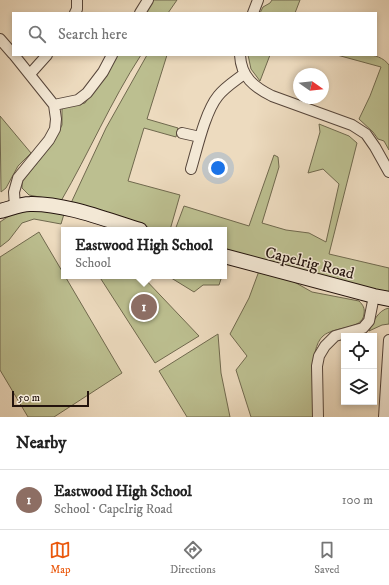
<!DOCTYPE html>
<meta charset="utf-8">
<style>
body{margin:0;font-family:"IM FELL DW Pica",serif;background:#f6f6f6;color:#222}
.controls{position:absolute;right:12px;bottom:12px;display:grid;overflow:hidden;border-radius:0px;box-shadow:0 2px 6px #0003}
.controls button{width:36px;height:36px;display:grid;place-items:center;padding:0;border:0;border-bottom:1px solid #e0e0e0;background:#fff;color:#222;font:20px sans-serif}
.compass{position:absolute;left:293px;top:68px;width:36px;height:36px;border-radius:50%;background:#fff;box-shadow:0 2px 6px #0003;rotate:104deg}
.scale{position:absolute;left:12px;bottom:10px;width:77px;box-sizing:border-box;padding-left:4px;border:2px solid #23130d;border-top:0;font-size:11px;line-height:14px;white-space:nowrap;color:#23130d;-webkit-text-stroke:3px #f3e8d5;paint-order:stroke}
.you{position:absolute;left:218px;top:168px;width:14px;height:14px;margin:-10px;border:3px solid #fff;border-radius:50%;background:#1a73e8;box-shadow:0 0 0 6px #1a73e833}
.badge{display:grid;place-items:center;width:26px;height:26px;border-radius:50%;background:#ea580c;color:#fff;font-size:13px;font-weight:700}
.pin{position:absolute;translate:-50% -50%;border:2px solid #fff;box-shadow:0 1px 4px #0006}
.popup{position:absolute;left:61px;top:227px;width:166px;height:52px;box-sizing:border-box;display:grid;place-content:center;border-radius:0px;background:#fff;filter:drop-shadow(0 1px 3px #0005);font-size:13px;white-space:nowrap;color:#767676}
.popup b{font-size:15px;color:#222}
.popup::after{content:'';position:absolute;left:50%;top:100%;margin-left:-8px;border:8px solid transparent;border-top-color:#fff}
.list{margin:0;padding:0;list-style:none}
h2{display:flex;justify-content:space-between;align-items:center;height:52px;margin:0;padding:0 16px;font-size:17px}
h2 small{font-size:13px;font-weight:400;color:#767676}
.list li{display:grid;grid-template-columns:26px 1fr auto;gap:12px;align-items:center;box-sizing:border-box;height:60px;padding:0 16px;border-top:1px solid #e0e0e0}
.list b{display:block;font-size:15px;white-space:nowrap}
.list p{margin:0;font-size:13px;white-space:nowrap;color:#767676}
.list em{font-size:13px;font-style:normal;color:#767676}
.icon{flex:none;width:22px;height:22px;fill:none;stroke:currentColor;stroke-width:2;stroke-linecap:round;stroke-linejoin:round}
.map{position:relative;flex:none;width:389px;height:417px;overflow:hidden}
.search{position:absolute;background:#fff;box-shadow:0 2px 6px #0003;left:12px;right:12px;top:12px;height:44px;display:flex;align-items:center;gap:10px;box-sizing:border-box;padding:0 14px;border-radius:0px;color:#767676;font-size:15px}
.sheet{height:112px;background:#fff}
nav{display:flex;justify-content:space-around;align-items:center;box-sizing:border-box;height:56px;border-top:1px solid #e0e0e0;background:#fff;font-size:11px;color:#767676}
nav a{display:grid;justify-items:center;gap:2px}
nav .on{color:#ea580c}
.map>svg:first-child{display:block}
.green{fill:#bcbf90;stroke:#70694e}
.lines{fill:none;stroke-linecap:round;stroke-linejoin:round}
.street-casing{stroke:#56453a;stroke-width:12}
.secondary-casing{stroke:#23130d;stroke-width:16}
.street{stroke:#f3e8d5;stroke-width:10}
.secondary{stroke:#f3e8d5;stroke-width:14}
.labels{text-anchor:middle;stroke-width:3;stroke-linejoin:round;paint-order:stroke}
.street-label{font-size:16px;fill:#23130d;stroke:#f3e8d5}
</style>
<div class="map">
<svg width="389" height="417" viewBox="0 0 389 417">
<rect width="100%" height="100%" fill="#eddbbf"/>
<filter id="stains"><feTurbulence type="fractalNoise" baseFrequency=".005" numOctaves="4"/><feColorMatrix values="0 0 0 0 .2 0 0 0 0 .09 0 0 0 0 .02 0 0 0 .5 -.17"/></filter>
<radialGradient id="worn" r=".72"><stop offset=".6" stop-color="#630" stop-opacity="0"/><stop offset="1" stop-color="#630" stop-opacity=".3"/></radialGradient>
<path class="green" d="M151 0H177L168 13H143Z
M272 0H300L295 13H260L263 7 270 3Z
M116 55H141C111 101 89 153 61 201L29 195 22 188V182L53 143 62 125V109L68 106 85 103 109 68Z
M147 55H167L147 119 178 128 176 137 144 128 128 181 180 195 170 230H157L93 211 71 203 106 128Z
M248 55H270L260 81 251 69Z
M337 55C354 55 378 50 389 65V150L384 141 378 139 373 132 359 119 370 96 381 67Z
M0 116 31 153 18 166 6 188 1 192Z
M319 124 349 136 357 143 329 254 389 268V292L376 290 224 250V230H175L184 206 249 226 274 155 278 157 279 167 262 223 286 230 309 233 326 242 339 184 323 169 308 173 320 132Z
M28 210H44L64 214 61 224 34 219 22 223 9 240 0 247V222L12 214Z
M39 232 122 373 54 417H28L0 370V257Z
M259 271 289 279 312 292 359 301C363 305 365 308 364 314 363 330 334 326 323 336 308 349 314 397 314 417H251L236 370 247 356 230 334 249 298Z
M99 276H142L199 336 155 363Z
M168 276H222L219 285H203L194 292Z
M389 308V324L382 325 369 331C373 322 378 310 389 308Z
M218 334 221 373 230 417H187L159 371Z"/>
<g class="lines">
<g class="street-casing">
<path id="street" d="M75 13 77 9V0
M140 13 148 0
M253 13 258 0
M0 39 13 54
M14 55 54 105 56 119 55 129 49 140 18 178 14 192 15 207
M240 55C241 77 254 87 272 96L352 125 366 134 375 147 389 172
M30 74 47 55
M54 105 78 100 87 93 103 72 112 55
M182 133 200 137
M191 169C197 149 205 112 218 96 225 87 235 81 244 74
M318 417 317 366 319 356 325 346 335 336 363 328 369 321 374 296
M384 417 389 340"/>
</g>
<g class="secondary-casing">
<path id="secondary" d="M0 211C9 209 20 204 30 204 64 203 107 220 140 230
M224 256 374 296 389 299"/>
</g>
<use href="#street" class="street"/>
<use href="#secondary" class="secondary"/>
</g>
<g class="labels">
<g class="street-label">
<text transform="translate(310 262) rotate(14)" y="6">Capelrig Road</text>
</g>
</g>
<rect width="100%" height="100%" filter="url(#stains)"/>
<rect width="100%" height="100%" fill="url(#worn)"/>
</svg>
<div class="controls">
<button><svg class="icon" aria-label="locate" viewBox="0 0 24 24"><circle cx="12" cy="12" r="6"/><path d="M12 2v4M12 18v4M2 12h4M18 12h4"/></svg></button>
<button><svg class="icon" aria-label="layers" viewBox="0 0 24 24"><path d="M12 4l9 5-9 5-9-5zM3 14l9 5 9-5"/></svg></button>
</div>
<svg class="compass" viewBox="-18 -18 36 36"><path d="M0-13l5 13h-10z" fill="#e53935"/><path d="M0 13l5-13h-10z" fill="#767676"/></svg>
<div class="scale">50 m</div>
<div class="you"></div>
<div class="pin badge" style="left:144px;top:307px;background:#8d6e63">1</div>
<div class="popup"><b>Eastwood High School</b>School</div>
<div class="search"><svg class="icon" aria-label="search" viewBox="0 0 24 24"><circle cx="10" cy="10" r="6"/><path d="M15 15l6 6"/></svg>Search here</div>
</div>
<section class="sheet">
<h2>Nearby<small></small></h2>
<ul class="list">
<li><span class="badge" style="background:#8d6e63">1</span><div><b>Eastwood High School</b><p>School · Capelrig Road</p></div><em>100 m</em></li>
</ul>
</section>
<nav>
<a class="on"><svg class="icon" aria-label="map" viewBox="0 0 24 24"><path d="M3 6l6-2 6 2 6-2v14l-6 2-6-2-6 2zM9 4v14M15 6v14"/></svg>Map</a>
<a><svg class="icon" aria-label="directions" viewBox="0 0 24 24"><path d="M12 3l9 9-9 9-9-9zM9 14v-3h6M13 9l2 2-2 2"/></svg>Directions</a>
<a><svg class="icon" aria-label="saved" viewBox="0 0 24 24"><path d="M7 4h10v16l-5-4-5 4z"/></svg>Saved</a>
</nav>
